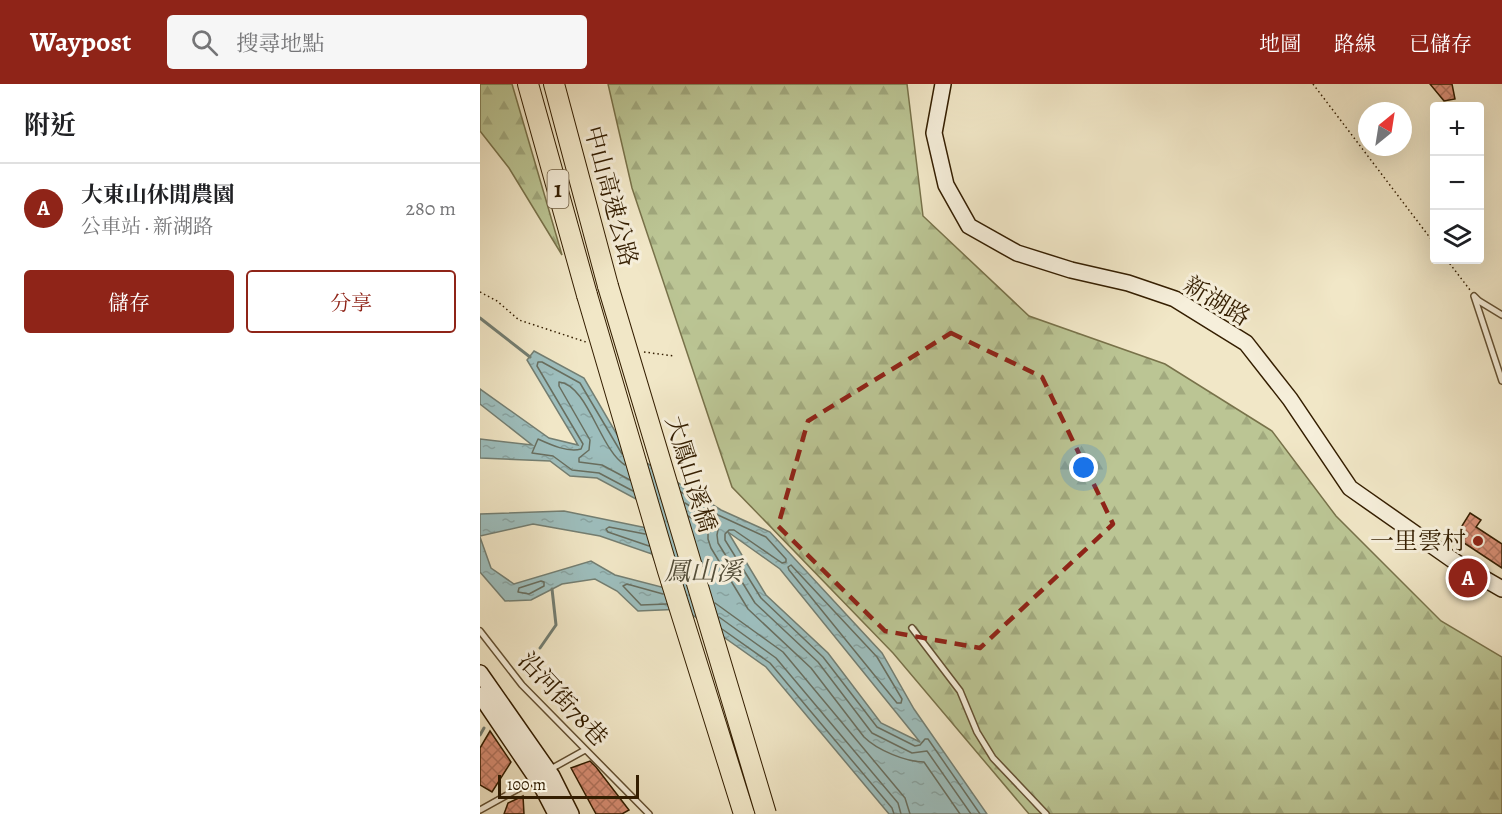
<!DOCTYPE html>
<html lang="zh-TW">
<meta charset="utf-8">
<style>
body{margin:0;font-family:Alegreya,"Noto Serif TC",serif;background:#f6f6f6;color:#202124}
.controls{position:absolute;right:18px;top:18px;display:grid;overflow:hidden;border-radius:6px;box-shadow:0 6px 24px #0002}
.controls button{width:54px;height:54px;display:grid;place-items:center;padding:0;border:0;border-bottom:2px solid #e0e0e0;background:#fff;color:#202124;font:30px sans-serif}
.compass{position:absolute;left:878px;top:18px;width:54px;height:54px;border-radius:50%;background:#fff;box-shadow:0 6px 24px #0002;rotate:30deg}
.scale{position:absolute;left:18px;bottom:15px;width:141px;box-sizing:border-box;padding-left:6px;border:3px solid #341e01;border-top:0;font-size:16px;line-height:21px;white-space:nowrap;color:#341e01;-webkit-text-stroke:4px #f6efdb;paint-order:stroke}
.you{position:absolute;left:604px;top:384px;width:21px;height:21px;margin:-15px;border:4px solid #fff;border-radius:50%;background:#1a73e8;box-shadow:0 0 0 9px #1a73e833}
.badge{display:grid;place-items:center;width:39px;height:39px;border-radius:50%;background:#8f2418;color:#fff;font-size:20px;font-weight:700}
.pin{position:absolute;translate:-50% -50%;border:3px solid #fff;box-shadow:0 2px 6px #0006}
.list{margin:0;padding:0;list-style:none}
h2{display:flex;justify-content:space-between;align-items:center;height:78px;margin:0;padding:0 24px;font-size:26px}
h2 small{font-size:20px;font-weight:400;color:#757577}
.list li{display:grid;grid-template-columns:39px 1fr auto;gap:18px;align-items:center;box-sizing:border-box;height:90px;padding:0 24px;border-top:2px solid #e0e0e0}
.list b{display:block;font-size:22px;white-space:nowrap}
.list p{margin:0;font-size:20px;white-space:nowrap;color:#757577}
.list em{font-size:20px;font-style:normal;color:#757577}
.actions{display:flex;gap:12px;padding:18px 24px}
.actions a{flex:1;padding:14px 0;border:2px solid #8f2418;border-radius:6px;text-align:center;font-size:21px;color:#8f2418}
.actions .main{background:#8f2418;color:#fff}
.icon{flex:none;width:33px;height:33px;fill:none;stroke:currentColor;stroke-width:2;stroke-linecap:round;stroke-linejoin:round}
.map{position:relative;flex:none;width:1022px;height:730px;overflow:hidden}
header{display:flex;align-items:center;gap:36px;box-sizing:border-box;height:84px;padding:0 30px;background:#8f2418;color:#fff}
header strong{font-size:28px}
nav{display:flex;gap:33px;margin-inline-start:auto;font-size:21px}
.search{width:420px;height:54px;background:#f6f6f6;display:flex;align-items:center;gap:15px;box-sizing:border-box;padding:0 21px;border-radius:6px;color:#757577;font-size:22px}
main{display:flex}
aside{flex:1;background:#fff}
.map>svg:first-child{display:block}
.forest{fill:url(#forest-firs);stroke:#78724a;stroke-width:1.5}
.water{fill:url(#water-ripples);stroke:#737e72;stroke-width:1.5;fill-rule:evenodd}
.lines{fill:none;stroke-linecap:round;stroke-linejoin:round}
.shore{stroke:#686e5f;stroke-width:1.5}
.stream{stroke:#737e72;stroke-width:3}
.building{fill:url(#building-cross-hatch);stroke:#341e01;stroke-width:1.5}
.lane-casing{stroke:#635032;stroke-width:8}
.secondary-casing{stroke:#341e01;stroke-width:18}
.highway-casing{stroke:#341e01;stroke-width:22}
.path{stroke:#341e01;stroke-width:1.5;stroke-dasharray:1.5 3;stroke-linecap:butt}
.lane{stroke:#f6efdb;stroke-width:5}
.secondary{stroke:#f6efdb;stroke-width:15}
.highway{stroke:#f1e7c7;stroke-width:20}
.highway-bridge-casing{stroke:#341e01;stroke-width:22;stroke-linecap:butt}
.highway-bridge{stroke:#f1e7c7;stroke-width:20}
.marked{fill:none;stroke:#8f2418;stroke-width:4.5;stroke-dasharray:12 8;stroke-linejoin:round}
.poi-dot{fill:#8f2418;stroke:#f6efdb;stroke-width:2}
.labels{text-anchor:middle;stroke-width:6;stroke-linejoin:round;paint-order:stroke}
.shield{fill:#f6efdb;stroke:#6e5d42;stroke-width:1.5}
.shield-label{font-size:22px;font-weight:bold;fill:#341e01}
.street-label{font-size:24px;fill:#341e01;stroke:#f6efdb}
.poi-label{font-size:24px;fill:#341e01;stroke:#f6efdb;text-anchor:end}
.water-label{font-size:26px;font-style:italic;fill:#544e39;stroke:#f6efdb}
</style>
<header>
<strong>Waypost</strong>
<div class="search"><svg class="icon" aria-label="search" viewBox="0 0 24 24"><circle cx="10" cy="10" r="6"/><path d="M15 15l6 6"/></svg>搜尋地點</div>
<nav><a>地圖</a><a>路線</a><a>已儲存</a></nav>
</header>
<main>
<aside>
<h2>附近<small></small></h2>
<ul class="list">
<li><span class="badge">A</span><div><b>大東山休閒農園</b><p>公車站 · 新湖路</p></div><em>280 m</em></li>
</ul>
<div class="actions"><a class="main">儲存</a><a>分享</a></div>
</aside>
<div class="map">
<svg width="1022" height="730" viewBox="0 0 1022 730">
<defs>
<pattern id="forest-firs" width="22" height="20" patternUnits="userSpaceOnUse" patternTransform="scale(1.5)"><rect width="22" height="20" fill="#bbc594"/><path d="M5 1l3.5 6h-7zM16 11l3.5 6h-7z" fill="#a1a97e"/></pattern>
<pattern id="water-ripples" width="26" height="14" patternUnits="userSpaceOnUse" patternTransform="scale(1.5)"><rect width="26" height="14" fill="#9dbebd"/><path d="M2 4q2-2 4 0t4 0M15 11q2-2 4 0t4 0" fill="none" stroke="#88a3a1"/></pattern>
<pattern id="building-cross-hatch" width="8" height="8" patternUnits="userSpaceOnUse" patternTransform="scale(1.5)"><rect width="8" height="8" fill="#d98f76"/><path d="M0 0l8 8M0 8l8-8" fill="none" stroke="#b1745e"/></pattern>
</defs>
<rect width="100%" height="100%" fill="#f1e7c7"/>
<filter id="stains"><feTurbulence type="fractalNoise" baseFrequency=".00333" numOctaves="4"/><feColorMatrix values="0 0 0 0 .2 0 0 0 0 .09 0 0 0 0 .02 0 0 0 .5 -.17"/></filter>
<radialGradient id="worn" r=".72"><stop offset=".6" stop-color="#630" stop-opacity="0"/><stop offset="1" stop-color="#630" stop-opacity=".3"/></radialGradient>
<path class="forest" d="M0 0H32L82 171 29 84 0 47Z
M128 0H427L443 132 549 232 685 280 792 347 856 432 961 537 1022 573V730H549L413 569 252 403 152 104Z"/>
<path class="water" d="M54 267 104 294 146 366 241 426 290 448 402 569 434 625 507 730H409L286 583 204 525 158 527 137 507 115 495 82 500 51 516 25 517 0 488V453L11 484 34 500 111 477 135 491 185 504 172 470 120 452 53 440 0 452V430L84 427 167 444 158 416 117 394 90 392 70 377 0 374V355L52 361 0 320V305L69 354 98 361 47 276ZM248 448 300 485 440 658 401 639 348 569 286 511Z"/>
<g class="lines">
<path class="shore" d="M142 370 100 299 62 278H58L57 282 103 360 101 365C88 369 69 360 58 355L52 369 73 372 92 386 119 389 153 407
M145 381C120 366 108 301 79 298V302L110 356 109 366 99 374V378L122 381 150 396
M201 408 238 431 286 453 306 475V478L302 479 254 446H249L245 450V456L281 514 343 573 397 643 435 662 440 661 445 655H448L500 730
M205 419 239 440 237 451 238 459 275 519 338 578 392 649 432 669 447 667 491 730
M208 432 228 444V455L231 464 268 525 331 584 384 653C397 666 426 678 444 678L480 730
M165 450 129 443 126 445 128 448 169 462
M311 481 397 573 422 615 421 619H417L309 486 308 483Z
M61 497 64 498V502L49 510 38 508 39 504Z
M183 510 147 500 143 502 161 521 187 520
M235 519 303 568 425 714 430 730
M239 533 296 574 418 719 421 730
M242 545 290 579 412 724 414 730"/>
<path class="stream" d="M0 234 50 273
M60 564 76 541 72 505
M0 651 4 644"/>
</g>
<path class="building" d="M950 0H972L975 15 964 17Z
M990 429 1001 436 996 443 1022 460V484L975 453Z
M10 647 31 678 12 708 0 701V664Z
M110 677 116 683 149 726 142 730H116L91 684Z
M43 712 44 730H24L28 719Z"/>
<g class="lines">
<g class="lane-casing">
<path id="lane" d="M1022 231 999 217 994 212 1022 297
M432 544 480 607 497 648 513 674 566 730
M0 547 42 601 169 730
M69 686 105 666
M0 726 56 695"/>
</g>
<g class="secondary-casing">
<path id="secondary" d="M463 0 454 49 466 101 489 142 537 169 591 186 648 199 695 215 766 259 810 315 870 404 977 479 1022 505
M0 589 72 692 91 730
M0 611 61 701 76 730"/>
</g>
<g class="highway-casing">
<path id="highway" d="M48 0 107 211
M74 0 128 202"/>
</g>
<path class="path" d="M833 0 954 159
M967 176 990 206
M0 208 17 217 39 236 106 258
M164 268 194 272"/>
<use href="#lane" class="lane"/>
<use href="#secondary" class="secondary"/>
<use href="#highway" class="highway"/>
<g class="highway-bridge-casing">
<path id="highway-bridge" d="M128 202 286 730
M107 211 188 487 264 730"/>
</g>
<use href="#highway-bridge" class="highway-bridge"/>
</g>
<path class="marked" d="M471 249 562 293 633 440 500 564 405 547 298 442 328 337Z"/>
<circle class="poi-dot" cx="998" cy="457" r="6"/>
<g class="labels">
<rect class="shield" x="67.5" y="86" width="21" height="38" rx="4.5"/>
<g class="shield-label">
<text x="78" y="113">1</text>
</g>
<g class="street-label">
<text transform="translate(131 112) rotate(75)" y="8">中山高速公路</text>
<text transform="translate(737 217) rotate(31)" y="8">新湖路</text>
<text transform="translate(211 390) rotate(73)" y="8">大鳳山溪橋</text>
<text transform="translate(83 615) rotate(47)" y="8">沿河街78巷</text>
</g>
<g class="poi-label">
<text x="986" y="465">一里雲村</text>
</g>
<g class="water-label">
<text x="223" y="496">鳳山溪</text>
</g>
</g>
<rect width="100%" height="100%" filter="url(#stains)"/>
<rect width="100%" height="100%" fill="url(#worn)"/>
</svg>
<div class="controls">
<button>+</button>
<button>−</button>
<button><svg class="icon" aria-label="layers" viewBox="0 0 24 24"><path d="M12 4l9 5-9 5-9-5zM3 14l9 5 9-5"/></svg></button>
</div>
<svg class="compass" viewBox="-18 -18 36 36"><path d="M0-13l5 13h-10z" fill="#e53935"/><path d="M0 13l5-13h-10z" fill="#757577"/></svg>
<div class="scale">100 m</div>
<div class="you"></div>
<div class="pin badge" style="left:988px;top:494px">A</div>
</div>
</main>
